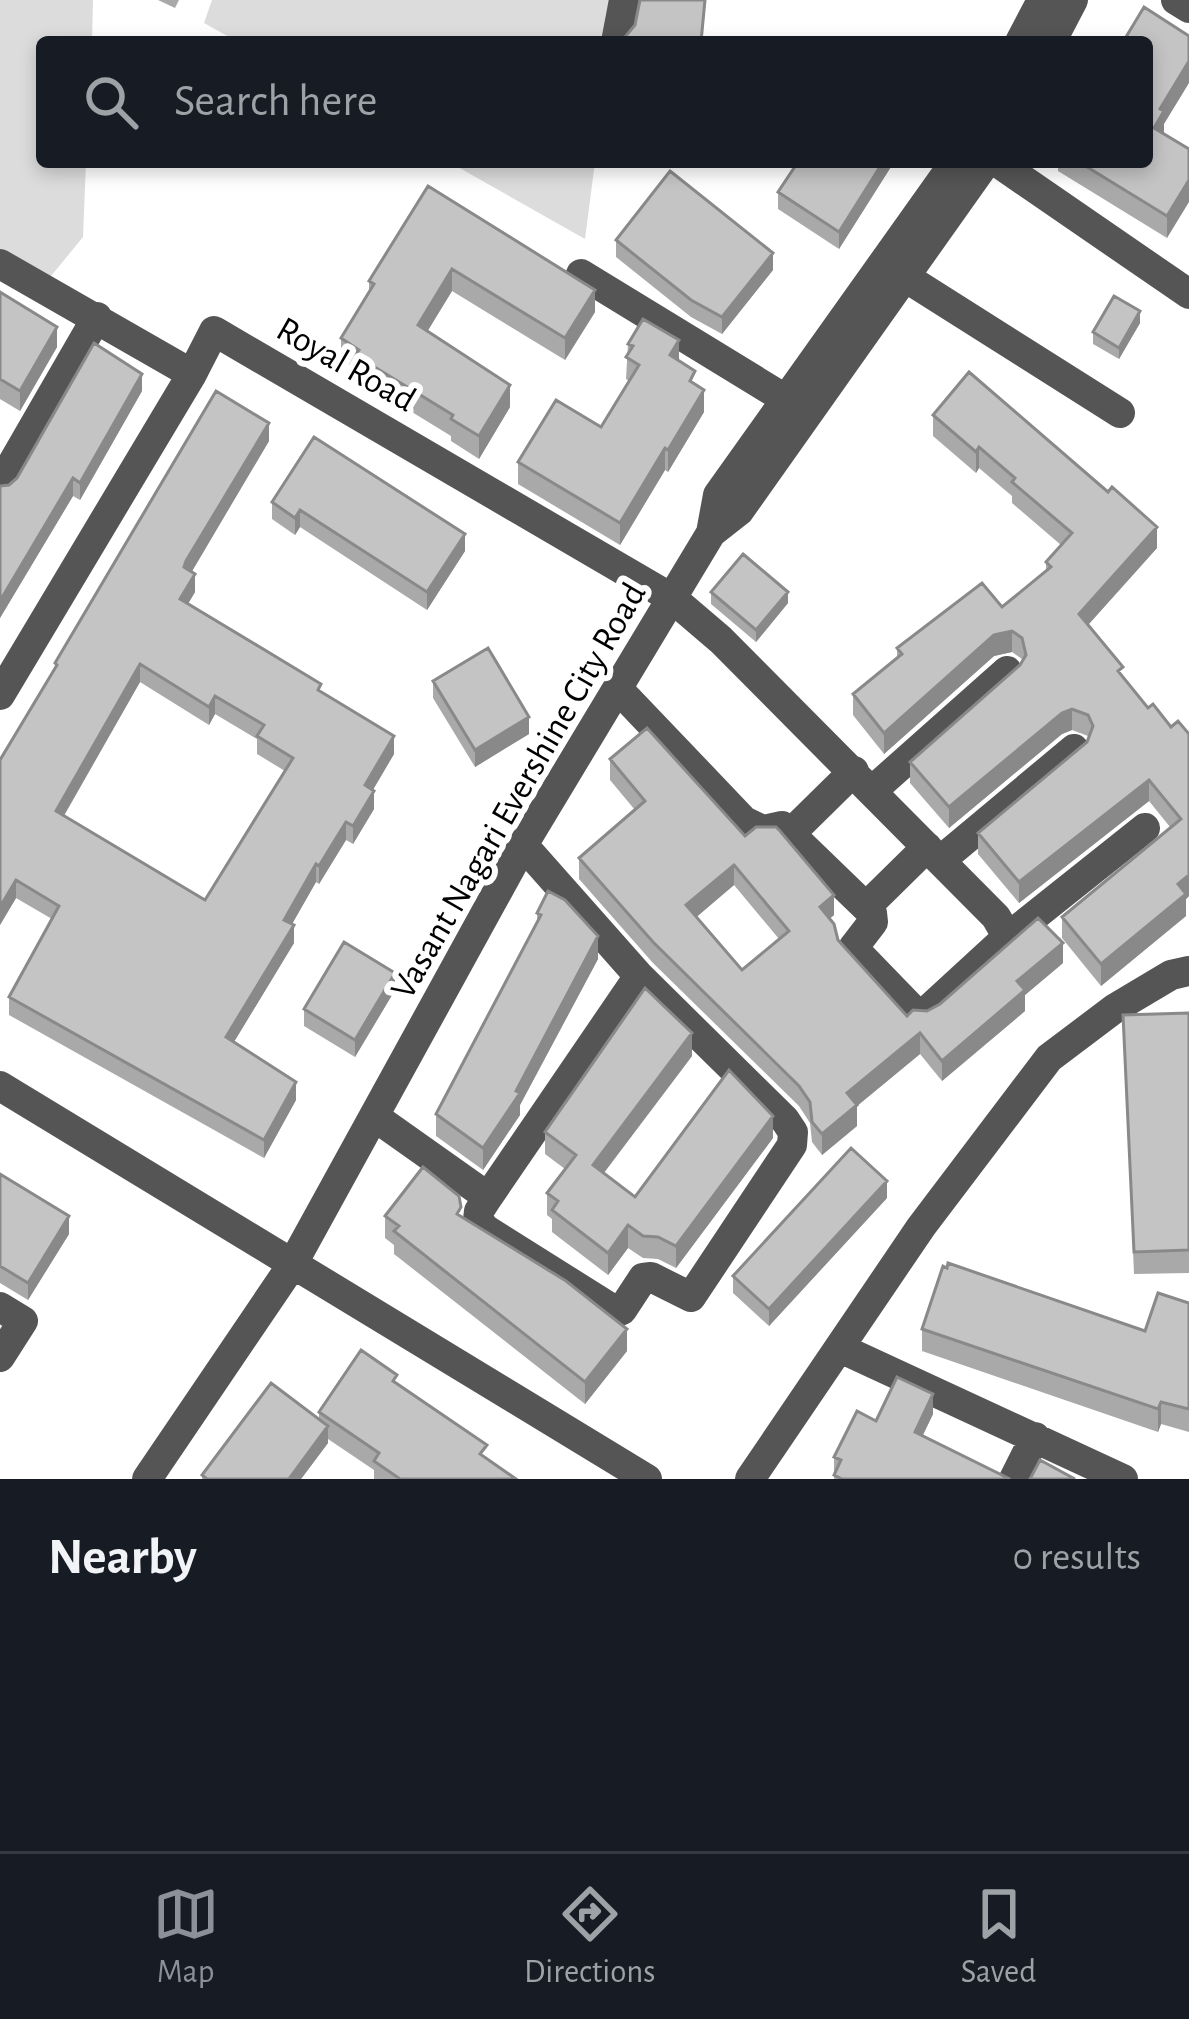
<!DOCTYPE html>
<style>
body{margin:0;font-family:"Alegreya Sans",sans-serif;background:#242831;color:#f1f3f6}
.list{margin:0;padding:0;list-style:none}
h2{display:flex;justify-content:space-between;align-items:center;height:156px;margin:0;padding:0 48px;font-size:51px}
h2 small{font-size:39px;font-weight:400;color:#9ea1a6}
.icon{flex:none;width:66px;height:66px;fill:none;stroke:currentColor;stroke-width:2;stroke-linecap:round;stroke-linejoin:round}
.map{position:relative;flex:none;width:1189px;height:1479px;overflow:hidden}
.search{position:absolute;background:#171b24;box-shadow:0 6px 18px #0003;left:36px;right:36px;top:36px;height:132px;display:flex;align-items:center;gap:30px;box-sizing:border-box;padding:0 42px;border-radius:12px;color:#9ea1a6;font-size:45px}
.sheet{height:372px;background:#171b24}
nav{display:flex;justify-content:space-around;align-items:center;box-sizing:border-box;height:168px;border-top:3px solid #363941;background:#171b24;font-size:33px;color:#9ea1a6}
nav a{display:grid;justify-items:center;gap:6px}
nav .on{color:#8c9099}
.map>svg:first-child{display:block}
.green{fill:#dcdcdc}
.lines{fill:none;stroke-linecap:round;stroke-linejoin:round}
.minor{stroke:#555;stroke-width:30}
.wall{fill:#a9a9a9;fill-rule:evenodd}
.shaded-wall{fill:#898989}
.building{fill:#c4c4c4;stroke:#898989;stroke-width:3;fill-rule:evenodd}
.labels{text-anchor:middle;stroke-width:12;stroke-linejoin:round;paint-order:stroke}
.street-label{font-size:36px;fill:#000;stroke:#fff}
</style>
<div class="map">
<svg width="1189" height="1479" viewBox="0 0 1189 1479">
<rect width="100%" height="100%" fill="#fff"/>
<path class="green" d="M0 0H93L92 42H42V162H86L83 237 42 287 0 263Z
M212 0H614L609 42H238L204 23Z
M449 162H595L585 239Z"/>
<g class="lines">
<path class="minor" d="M1176 0 1189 8
M616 42 624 0
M1020 42 1042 0
M1051 42 1073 0
M997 162 1189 294
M0 264 192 374 214 331 673 599 721 640 996 917 1004 931 1003 941 929 1009 923 1013 914 1011 853 948 873 922 872 913 782 826 763 830 744 821 618 689
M581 274 787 400
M905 277 1120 413
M0 485 97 317
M711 533 718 495 955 162
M0 695 192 374
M873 790 1007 671
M791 833 854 771
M941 860 1074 749
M866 907 927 847
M1003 941 1145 828
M0 1086 647 1479
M375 1117 488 1197 479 1211 478 1220 485 1229 617 1312 622 1310 643 1278 651 1277 691 1297 792 1145 793 1132 785 1120 639 976 523 845
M488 1197 639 976
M0 1307 23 1321 0 1357
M842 1349 1123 1479
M147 1479 292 1265 523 845 711 533 739 511 986 162
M750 1479 921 1227 1049 1058 1114 1009 1171 975 1189 971
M1014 1479 1035 1437"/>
</g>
<path class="wall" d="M158 0H179L175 8Z
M1164 124V133L1189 149 1167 238 1058 171V162H1147Z
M798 162H894L839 249 778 209V192Z
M428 186 595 312 565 360 452 291 427 331 510 407 479 459 451 441V436L355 377V369L341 360V338L369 292V281Z
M616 240 773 270 722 334 691 317 616 257Z
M0 292 57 347 20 411 0 399Z
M1140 323 1119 359 1093 344V332Z
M628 344 679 361 695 385 704 412 668 472 665 470 620 545 518 484V462L601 427 629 381 626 379Z
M142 391 80 500 73 496 0 618V486L9 485Z
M933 415 1157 548 1088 625 1123 678 1148 708 1171 727 1189 734V896L1186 899V916L1101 986 1062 938V917L1170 827 1149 801 1019 903 978 854V833L1087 742 1088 736 1072 730 1062 734 949 828 910 783V762L1020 665 1022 659 1012 652 994 656 884 754 853 715V694L897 658V648L1002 607 1046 571V562L1061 545 1012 503V496L979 468 976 473 933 436Z
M269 441 191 571 195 592 188 604 321 691 394 754 373 790 374 809 353 844 346 840 319 884 316 882 292 924 294 943 234 1042 296 1100 264 1158 9 1015V997L52 919 16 898 0 925V760L55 670V663ZM140 682 209 725 215 714 257 739V754L285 771 205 900 64 816Z
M272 502 465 551 427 610 300 527 295 535 272 519Z
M711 592 788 603 756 642 711 604Z
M433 681 529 734 475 767 433 698Z
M610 759 745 836 834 915 829 919 838 940 907 1016 927 1011 1063 963 1025 995V1011L942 1081 920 1054 857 1106V1126L822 1155 812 1142 810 1123 799 1106 653 963 579 879V858L635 810 610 780ZM734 885 779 939 742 970 696 917Z
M537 913 598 959 520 1105V1115L483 1170 436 1136V1114L537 922Z
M395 990 355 1057 304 1026V1009Z
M1189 1013V1273L1134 1274 1123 1015Z
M692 1056 604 1173 635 1197 773 1138 676 1268 658 1259 643 1258 628 1248 608 1275 552 1232V1219L547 1215V1193L565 1169 545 1154V1132Z
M0 1174 69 1234 28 1300 0 1283Z
M887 1198 769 1326 733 1293V1276Z
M385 1216 461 1217 627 1351 585 1404 394 1254V1245L385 1238Z
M1189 1303V1432L1161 1424 1158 1432 922 1351V1329L1145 1331Z
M397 1384 487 1459 516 1479H374V1470L328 1439V1443L301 1479H202V1475L319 1418V1412Z
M933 1414 922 1436 1010 1479H834V1457L876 1421Z"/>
<path class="shaded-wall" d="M1189 61V83L1164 124V133L1154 128 1160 109Z
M883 162H894L839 249V232Z
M1189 180V202L1167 238V216Z
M773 253V270L722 334V317Z
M452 269V291L418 347V325Z
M595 290V312L565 360V338Z
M1140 311V323L1119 359V348Z
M57 327V347L20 411V391Z
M679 340V362L670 355Z
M142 374V391L80 500V483Z
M510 385V407L479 459V436Z
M704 390V412L668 472V450Z
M269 423V441L184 585V567Z
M979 447V468L976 473V452Z
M665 448V470L620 545V523Z
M73 478V496L0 618V601Z
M300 510V527L295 535V518Z
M1157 527V548L1079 635V614Z
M465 534V551L427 610V592Z
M195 574V592L180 617V599Z
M788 592V603L756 642V630Z
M1012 631V652L994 656 884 754V733L994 635Z
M140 664V682L56 829V811Z
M215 696V714L209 725V707Z
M1072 709V730L1062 734 949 828V807L1062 713Z
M529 717V734L475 767V750Z
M394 736V754L365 803V785Z
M1149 780V801L1019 903V882Z
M374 791V809L353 844V826Z
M346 822V840L319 884V866Z
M316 864V882L284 938V920Z
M734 865V885L686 926V905Z
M1189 875V896L1186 899V916L1101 986V964L1178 884Z
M16 880V898L0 925V907Z
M834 895V915L820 927V907Z
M294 925V943L226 1055V1037Z
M598 936V959L520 1105V1115L483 1170V1148L516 1091Z
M1063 943V963L1025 995V1011L942 1081V1061L1017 981Z
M395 973V990L355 1057V1040Z
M692 1033V1056L593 1187V1165Z
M920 1033V1054L857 1106V1126L822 1155V1134L847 1093Z
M296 1082V1100L264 1158V1140Z
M773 1116V1138L676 1268V1246Z
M887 1181V1198L769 1326V1309Z
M69 1216V1234L28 1300V1283Z
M628 1225V1248L608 1275V1253Z
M627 1329V1351L585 1404V1382Z
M933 1394V1414L915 1452V1432Z
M1161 1402V1424L1158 1432V1409Z
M328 1426V1443L301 1479H289Z"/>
<path class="building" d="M640 0H705L701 42H625V37L635 25Z
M1144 7 1189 36V61L1160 109 1164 111 1154 128 1189 149V180L1167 216 1079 162H1147V42H1123Z
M798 162H883L839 232 778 192Z
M670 171 773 253 722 317 691 300 616 240Z
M428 186 595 290 565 338 452 269 418 325 510 385 479 436 451 419 453 415 355 355 359 350 341 338 374 284 369 281Z
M0 292 57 327 20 391 0 379Z
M1114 296 1140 311 1119 348 1093 332Z
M643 319 679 340 670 355 695 371 690 381 704 390 668 450 665 448 620 523 518 462 556 400 601 427 639 365 626 357 633 346 628 344Z
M94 343 142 374 80 483 73 478 0 601V486L9 485 17 478Z
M969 372 1108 492 1112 487 1157 527 1079 614 1123 667 1118 671 1148 708 1153 704 1171 727 1178 721 1189 734V875L1178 884 1186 894 1101 964 1062 917 1181 819 1149 780 1019 882 978 833 1087 742 1093 726 1088 715 1072 709 1062 713 949 807 910 762 1020 665 1026 655 1022 638 1012 631 994 635 884 733 853 694 902 654 897 648 982 583 1002 607 1051 567 1046 562 1072 533 1012 482 1015 478 979 447 976 452 933 415Z
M216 391 269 423 186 561 184 567 195 574 180 599 321 684 318 690 394 736 365 785 374 791 353 826 346 822 319 866 316 864 284 920 294 925 226 1037 296 1082 264 1140 9 997 59 906 16 880 0 907V760L57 665 55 663ZM140 664 209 707 215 696 264 725 257 736 293 758 205 900 56 811Z
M314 437 465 534 427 592 300 510 295 518 272 502Z
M743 554 788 592 756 630 711 592Z
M488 648 529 717 475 750 433 681Z
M647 728 745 836 756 827H776L780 831 834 895 820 907 834 924 838 940 907 1016 913 1010 927 1011 940 1004 1038 918 1063 943 1017 981 1025 990 942 1061 920 1033 847 1093 857 1105 822 1134 812 1122 810 1102 799 1086 653 942 579 858 645 801 610 759ZM734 865 789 931 742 970 686 905Z
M548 891 565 900 598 936 516 1091 520 1093 483 1148 436 1114 541 915 537 913Z
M344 942 395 973 355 1040 304 1009Z
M645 988 692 1033 593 1165 635 1197 729 1070 773 1116 676 1246 658 1237 643 1236 628 1225 608 1253 552 1210 558 1201 547 1193 576 1155 545 1132Z
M1189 1013V1250L1134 1252 1123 1015Z
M851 1148 887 1181 769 1309 733 1276Z
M423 1167 459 1196 461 1207 457 1214 566 1281 627 1329 585 1382 394 1231 399 1226 385 1216Z
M0 1174 69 1216 28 1283 0 1266Z
M948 1263 1145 1331 1158 1293 1189 1303V1409L1161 1402 1158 1409 922 1329 943 1266 947 1268Z
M361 1350 397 1375 393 1381 487 1445 480 1454 516 1479H400L374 1461 379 1453 319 1412Z
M897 1377 933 1394 915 1432 1010 1479H842L834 1475 841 1460 834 1457 857 1411 876 1421Z
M271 1383 328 1426 289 1479H207L202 1475Z
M1040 1460 1075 1479H1030Z"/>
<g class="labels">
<g class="street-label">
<text transform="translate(347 363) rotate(30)" y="13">Royal Road</text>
<text transform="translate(517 790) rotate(-60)" y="13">Vasant Nagari Evershine City Road</text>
</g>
</g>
</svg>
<div class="search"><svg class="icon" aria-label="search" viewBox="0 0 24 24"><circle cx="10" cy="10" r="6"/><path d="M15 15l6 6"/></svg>Search here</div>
</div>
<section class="sheet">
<h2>Nearby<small>0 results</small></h2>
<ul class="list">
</ul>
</section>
<nav>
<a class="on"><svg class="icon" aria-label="map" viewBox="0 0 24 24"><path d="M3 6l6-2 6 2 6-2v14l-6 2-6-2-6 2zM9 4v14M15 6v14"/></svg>Map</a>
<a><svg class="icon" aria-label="directions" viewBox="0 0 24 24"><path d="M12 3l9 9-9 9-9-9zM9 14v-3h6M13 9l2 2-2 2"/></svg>Directions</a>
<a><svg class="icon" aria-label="saved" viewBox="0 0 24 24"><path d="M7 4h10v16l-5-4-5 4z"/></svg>Saved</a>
</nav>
